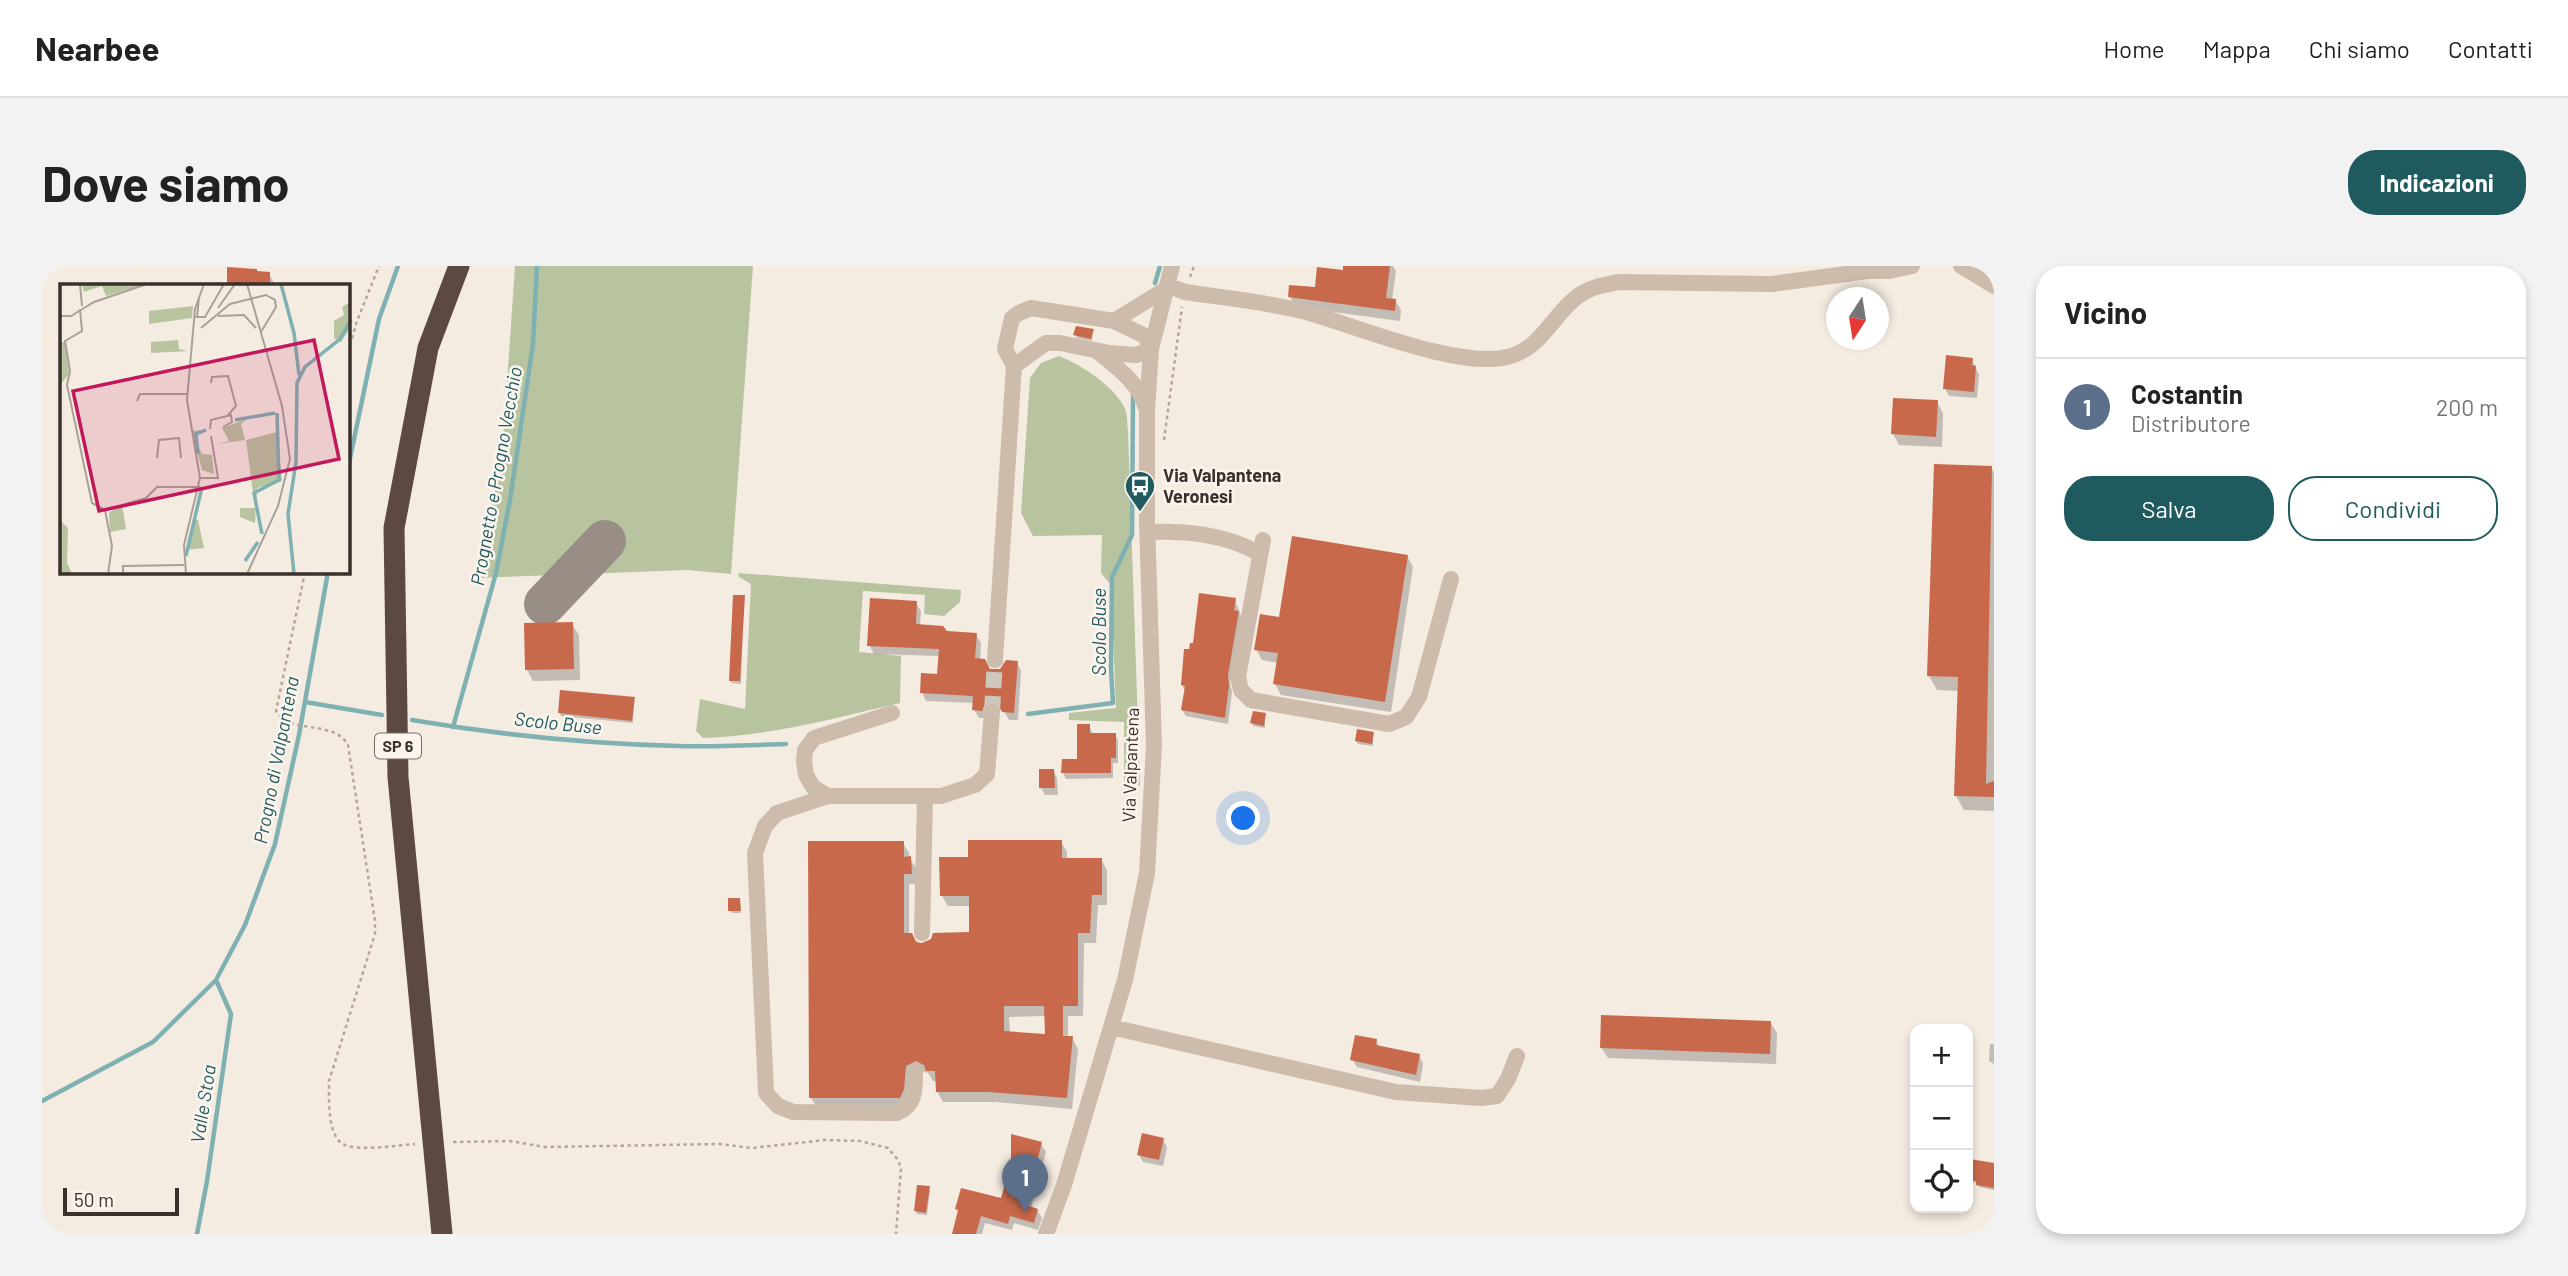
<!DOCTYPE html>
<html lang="it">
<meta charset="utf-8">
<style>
body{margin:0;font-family:Barlow,sans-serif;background:#f2f2f2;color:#222}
.controls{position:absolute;right:21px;bottom:21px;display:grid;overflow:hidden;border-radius:14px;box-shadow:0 4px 10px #0003}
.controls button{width:63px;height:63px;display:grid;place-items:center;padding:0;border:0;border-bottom:2px solid #e0e0e0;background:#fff;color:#222;font:35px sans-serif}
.compass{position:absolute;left:1784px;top:21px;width:63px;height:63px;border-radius:50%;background:#fff;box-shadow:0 4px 10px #0003;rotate:192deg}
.scale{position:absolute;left:21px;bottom:18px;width:116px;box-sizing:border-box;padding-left:7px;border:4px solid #3b302b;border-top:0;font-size:19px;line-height:24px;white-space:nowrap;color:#3b302b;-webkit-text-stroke:5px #fbf5ee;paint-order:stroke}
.you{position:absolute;left:1202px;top:553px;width:24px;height:24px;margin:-18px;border:5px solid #fff;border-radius:50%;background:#1a73e8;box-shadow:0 0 0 10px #1a73e833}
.badge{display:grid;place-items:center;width:46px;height:46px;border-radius:50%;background:#1f5a5e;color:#fff;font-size:23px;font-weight:700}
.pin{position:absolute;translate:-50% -58px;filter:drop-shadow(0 2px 4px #0008)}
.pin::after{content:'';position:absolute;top:37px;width:24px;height:21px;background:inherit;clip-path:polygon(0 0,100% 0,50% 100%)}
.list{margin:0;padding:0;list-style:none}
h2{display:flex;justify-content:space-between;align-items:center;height:91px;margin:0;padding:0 28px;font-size:30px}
h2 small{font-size:23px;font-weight:400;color:#767676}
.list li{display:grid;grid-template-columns:46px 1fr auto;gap:21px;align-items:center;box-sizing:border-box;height:98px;padding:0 28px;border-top:2px solid #e0e0e0}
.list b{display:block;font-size:26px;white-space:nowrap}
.list p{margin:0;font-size:23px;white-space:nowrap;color:#767676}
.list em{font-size:23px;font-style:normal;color:#767676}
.actions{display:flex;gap:14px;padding:21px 28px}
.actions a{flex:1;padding:16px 0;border:2px solid #1f5a5e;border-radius:28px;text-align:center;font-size:24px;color:#1f5a5e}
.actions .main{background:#1f5a5e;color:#fff}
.icon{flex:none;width:38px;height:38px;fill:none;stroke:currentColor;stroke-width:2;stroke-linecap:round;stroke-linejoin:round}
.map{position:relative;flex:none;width:1952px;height:968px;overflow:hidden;border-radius:28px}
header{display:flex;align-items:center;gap:42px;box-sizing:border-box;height:98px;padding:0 35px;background:#fff;border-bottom:2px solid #e0e0e0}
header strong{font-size:33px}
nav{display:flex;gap:38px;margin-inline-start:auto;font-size:24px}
.intro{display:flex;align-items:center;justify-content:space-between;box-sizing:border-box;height:168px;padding:0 42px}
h1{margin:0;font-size:49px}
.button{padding:18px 32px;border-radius:28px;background:#1f5a5e;color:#fff;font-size:24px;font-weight:700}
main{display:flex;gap:42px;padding:0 42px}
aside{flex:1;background:#fff;border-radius:28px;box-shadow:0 4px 10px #0003}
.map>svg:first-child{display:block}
.green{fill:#b8c4a0}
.shadow{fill:#0003;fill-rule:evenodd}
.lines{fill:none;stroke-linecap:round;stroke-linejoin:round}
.stream{stroke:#7fb0b2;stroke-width:4.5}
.taxiway{stroke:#988e86;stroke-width:42}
.building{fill:#c8694b;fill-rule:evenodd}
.minor-tunnel{stroke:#cfc6bd;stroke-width:16;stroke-dasharray:16 8;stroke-linecap:butt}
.path{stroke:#b9a596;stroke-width:2.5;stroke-dasharray:3.5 3.5;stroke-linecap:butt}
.minor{stroke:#cdbbac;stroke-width:16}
.highway{stroke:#5c4a42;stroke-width:21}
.labels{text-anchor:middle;stroke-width:5;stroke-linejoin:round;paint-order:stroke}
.shield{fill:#fbf5ee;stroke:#756b66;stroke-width:2}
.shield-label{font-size:16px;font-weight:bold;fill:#3b302b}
.poi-label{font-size:18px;font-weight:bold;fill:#3b302b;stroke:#fbf5ee;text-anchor:start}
.street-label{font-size:18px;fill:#3b302b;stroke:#fbf5ee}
.water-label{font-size:19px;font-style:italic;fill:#1f5a5e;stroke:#fbf5ee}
.inset-river{fill:none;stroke:#7fb0b2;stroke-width:3.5}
.inset-road{fill:none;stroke:#aaa098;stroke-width:2}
.view{fill:#c2185b;fill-opacity:0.15;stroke:#c2185b;stroke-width:3.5}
.inset-edge{fill:none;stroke:#3b302b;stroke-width:3.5}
</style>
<header>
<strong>Nearbee</strong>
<nav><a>Home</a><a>Mappa</a><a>Chi siamo</a><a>Contatti</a></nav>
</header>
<div class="intro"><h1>Dove siamo</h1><a class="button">Indicazioni</a></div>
<main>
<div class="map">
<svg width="1952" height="968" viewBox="0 0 1952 968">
<rect width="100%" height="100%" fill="#f4ebe1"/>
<path class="green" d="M473 0H711L689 308 646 304 436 312 460 189Z
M1017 90C1038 98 1074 121 1083 143 1086 149 1085 159 1086 165L1098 519 1082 520V456L1027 454V447L1074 442 1069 319 1059 307 1060 269 991 270 979 247 988 112 999 97Z
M696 307 919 324 918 336 902 350 882 348 883 329 821 325 817 386 859 390 858 437C793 452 728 470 661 472L654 465 658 433 703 443 709 318 697 311Z"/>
<path class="shadow" d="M1303 0H1351L1354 5 1350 34H1353L1359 44 1358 55 1254 41 1248 31 1275 23 1302 6Z
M187 3 227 8 233 19H186Z
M1051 64 1050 75 1035 72 1033 69Z
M1930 93 1937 109 1935 132 1907 130 1903 123Z
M1895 136 1901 147 1900 181 1857 179 1851 168Z
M1949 202 1952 206V545L1922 544 1914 530 1917 425 1895 424 1887 410Z
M1365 290 1371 301 1349 446 1239 429 1233 418 1236 397 1220 394 1214 383 1238 353Z
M702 331 699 418 690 417 688 414Z
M1193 334 1200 353 1188 417 1190 426 1186 458 1144 450 1140 444 1144 426 1140 419 1149 385Z
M874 337 879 345 878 360 904 367 934 369 939 377 938 394 947 405H959L975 396 979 405 976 454H967L962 445 956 443 944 452H937L932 444 933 437 884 435 880 426 897 410 898 390 832 388 827 379Z
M530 358 537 369 538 414 491 415 485 404Z
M592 433 591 457 519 450 518 447Z
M1223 449V462L1211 460 1210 457Z
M1047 460 1051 468H1073L1076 474V497H1071V512L1024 513 1021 507 1037 495Z
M1331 468V480L1316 478 1314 475Z
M1011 505 1015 512 1016 529H1003L999 522Z
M1019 576 1025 586V593H1059L1065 604V639H1056L1054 677H1042L1041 750H1026V772H1030L1036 783 1030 843 954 836H901L895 825V815H891L886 807 879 805 864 842H775L769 832 861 577 867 587V592L875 603V618H867V668L879 679 929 668V640H906L900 630 928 593ZM1004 750V770L968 767 967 751Z
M697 634 699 647H690L688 644Z
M1728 756 1735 767 1734 798 1566 792 1559 781Z
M1334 774 1338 782 1377 789 1381 798 1378 816 1315 801 1310 793Z
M1948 778H1952V798L1947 795Z
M1121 874 1125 881 1121 900 1101 896 1097 889Z
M999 878 1004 886 989 942 995 944 1000 952 996 964 972 957 970 964 943 957 940 968H914L917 948 915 942 961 935Z
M1952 899V924L1937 921 1935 917 1929 916 1927 914Z
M887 922 888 925 885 949 875 948 874 945Z"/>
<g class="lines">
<path class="stream" d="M1113 17 1118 0
M306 202 337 53 356 0
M263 436 340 449
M986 448 1071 437 1069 403 1070 311 1090 269 1091 129
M370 454C458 469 548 478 637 480 672 481 708 479 744 478
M411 461 454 307 468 234 491 78 495 0
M0 835 111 776 174 714 203 659 233 578 257 469 286 306
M155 968 165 915 189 748 174 714"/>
<path class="taxiway" d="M503 338 563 275"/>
</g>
<path class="building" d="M1301 0H1348L1344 32 1354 33 1353 45 1246 31 1247 19 1273 21 1275 1 1301 4Z
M185 1 215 3V5L228 6V19H185Z
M1034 60 1052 63 1049 73 1031 69Z
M1904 89 1931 92 1930 99 1934 100 1932 126 1901 123Z
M1851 132 1896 134 1894 171 1849 168Z
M1892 198 1950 200 1944 518 1952 515V531L1912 530 1916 411 1885 410Z
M1250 270 1366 289 1343 436 1231 418 1236 387 1212 384 1218 348 1237 351Z
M1157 327 1194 332 1192 344 1197 345 1186 409 1187 419 1183 452 1139 444 1143 420 1139 419 1142 383H1147L1148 377H1151Z
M691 329H703L698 415H687Z
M828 332 875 335 874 358 901 360 905 365 935 367 933 392 943 393 948 403H958L964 394 976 395 972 447 960 446 956 438 950 436 942 440 940 445 930 444 931 430 878 427 879 407 895 408 897 383 825 380Z
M531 356 532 403 483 404 482 357Z
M518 424 593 431 590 455 516 447Z
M1211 445 1224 447 1222 460 1208 457Z
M1035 458H1048V467H1074V492H1069V507H1019L1020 493H1035Z
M1315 463 1332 466 1330 478 1313 475Z
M997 503H1012L1013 522H997Z
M926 574H1020V592H1060V629H1050L1048 667H1036V740H1021V770H1031L1025 832 947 826H894L893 805H884L882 799 874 795 864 800 862 823 858 832H767L766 575H862V591L869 590 870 608H862V667H870L874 676 880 677 889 673 891 667 927 666V630H898L897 591H926ZM962 740H1002L1003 768 962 765Z
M686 632H698L699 645H686Z
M1559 749 1729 755 1728 788 1558 782Z
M1313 769 1335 773 1334 779 1378 788 1374 809 1308 794Z
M1100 867 1122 872 1117 894 1095 889Z
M969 868 1000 876 984 939 996 943 992 957 968 950 966 958 939 950 934 968H910L916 944 913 943 919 922 959 932 969 898Z
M1928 893 1952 897V922L1934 919V915L1926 914Z
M875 919 888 920 884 947 872 945Z"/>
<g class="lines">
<path class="minor-tunnel" d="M950 446 953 394"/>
<path class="path" d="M1148 11 1152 0
M306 86 315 55 337 0
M1122 174 1140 41
M263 306 234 445C247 469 292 453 306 479L333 655V668L287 815C287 832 285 869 301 878 314 886 358 879 373 878
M411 876 468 875 503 881 677 878 710 882 783 874 818 875 846 882 856 894 859 902 854 968"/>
<path class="minor" d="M1919 0 1952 20
M1125 19 1143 26C1183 32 1225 36 1264 46 1314 60 1416 103 1465 91 1500 83 1510 49 1536 30 1548 21 1562 19 1576 16L1730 18 1826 5H1847L1870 0
M1072 55 1124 23
M1056 86C1076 102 1097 117 1104 142
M972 100 1004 77H1018L1067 87 1094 89 1109 83
M1106 266C1145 265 1184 268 1218 288
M1221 274 1196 411 1199 424 1209 434 1347 458 1364 451 1377 431 1409 313
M953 394 972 100 963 83 970 52 977 47 989 42 1072 55 1103 70 1109 83
M850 447 772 472 763 484 762 495 764 509 771 521 786 530H899L933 519 945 508 950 446
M786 530 735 547 723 560 713 587 724 827 736 840 751 846 855 847C874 839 873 824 873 805
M880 667 883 530
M1069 761 1354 826 1439 832 1455 830 1466 813 1475 790
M1004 968 1022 919 1083 714 1105 607 1112 480 1105 255V144L1109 83 1130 0"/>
<path class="highway" d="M400 968 356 511 352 262 386 82 417 0"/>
</g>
<defs>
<g id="bus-pin" transform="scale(1.575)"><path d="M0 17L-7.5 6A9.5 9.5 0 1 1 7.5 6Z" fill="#1f5a5e" stroke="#fbf5ee"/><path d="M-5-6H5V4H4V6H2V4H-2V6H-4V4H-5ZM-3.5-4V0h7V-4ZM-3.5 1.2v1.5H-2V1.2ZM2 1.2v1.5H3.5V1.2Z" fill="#fff"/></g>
</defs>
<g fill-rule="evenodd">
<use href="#bus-pin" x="1098" y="220"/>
</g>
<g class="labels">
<rect class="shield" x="333" y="467.5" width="46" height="25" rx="5"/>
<g class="shield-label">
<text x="356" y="486">SP 6</text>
</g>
<g class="poi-label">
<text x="1121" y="216">Via Valpantena<tspan x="1121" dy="21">Veronesi</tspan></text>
</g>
<g class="street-label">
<text transform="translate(1089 499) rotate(-88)" y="6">Via Valpantena</text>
</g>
<g class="water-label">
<text transform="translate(454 210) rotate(-80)" y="7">Prognetto e Progno Vecchio</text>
<text transform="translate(1057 366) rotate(-90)" y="7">Scolo Buse</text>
<text transform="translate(516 457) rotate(6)" y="7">Scolo Buse</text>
<text transform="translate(234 494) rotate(-79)" y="7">Progno di Valpantena</text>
<text transform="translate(161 838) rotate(-81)" y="7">Valle Stoa</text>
</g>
</g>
<g transform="translate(18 18)">
<rect width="290" height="290" fill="#f4ebe1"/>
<path d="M22 0H86L46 12 42 2 24 8ZM290 18V44L281 58 274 54V37L284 31 282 23ZM133 22 132 34 89 40V27ZM118 56 119 65 128 67 91 69V58ZM0 58H5L9 90 0 101ZM187 135 181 140 185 156 157 160 169 157 162 144ZM130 140 134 147 141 146 135 149 139 164 142 170 152 171 154 190 142 186ZM217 148 222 197 197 204 195 239 180 233V224H195L186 156ZM62 220 66 245 50 248 49 229ZM133 235 138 236 144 264 126 266ZM0 236 8 244 7 279 12 290H0Z" fill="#b8c4a0"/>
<path class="inset-river" d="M221 0 234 49 239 91M175 136 215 129M138 170 136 150 146 146M202 250 194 209 219 196 217 129M126 272 142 203M185 277 198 258M234 290 228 230 236 178 237 99 245 83 280 55 291 36"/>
<path class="inset-road" d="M20 0 22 22M187 0 222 122 230 175 218 222 187 290M158 24 175 0M20 25 22 47 5 57 10 87 7 101 32 219 45 226 86 214 97 203H140M0 32H11L34 18 87 0M158 32 184 31 196 44M134 33H145L164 0M137 34 139 13M141 44 170 20 206 11 215 16 216 23 201 48M151 99 152 93 168 92 176 122 168 131M77 117 80 110H127M150 145 151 136 171 131 172 138 163 143M97 174 99 156 119 154 121 174M140 194H158L151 152M45 226 52 262 48 290M63 290V282L124 281M126 290 124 261 140 194 127 116 135 25 144 0"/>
<path class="view" d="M254 56 279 175 39 227 13 107Z"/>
<rect width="290" height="290" class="inset-edge"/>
</g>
</svg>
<div class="controls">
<button>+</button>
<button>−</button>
<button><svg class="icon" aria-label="locate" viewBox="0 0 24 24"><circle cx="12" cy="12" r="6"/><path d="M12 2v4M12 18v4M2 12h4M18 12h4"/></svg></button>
</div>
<svg class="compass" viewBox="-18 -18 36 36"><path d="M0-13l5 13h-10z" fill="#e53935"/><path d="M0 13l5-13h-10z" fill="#767676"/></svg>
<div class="scale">50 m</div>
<div class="you"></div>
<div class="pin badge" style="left:983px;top:946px;background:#5c6f8a">1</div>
</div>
<aside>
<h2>Vicino<small></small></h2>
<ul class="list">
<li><span class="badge" style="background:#5c6f8a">1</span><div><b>Costantin</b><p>Distributore</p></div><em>200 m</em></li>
</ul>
<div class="actions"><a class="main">Salva</a><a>Condividi</a></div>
</aside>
</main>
